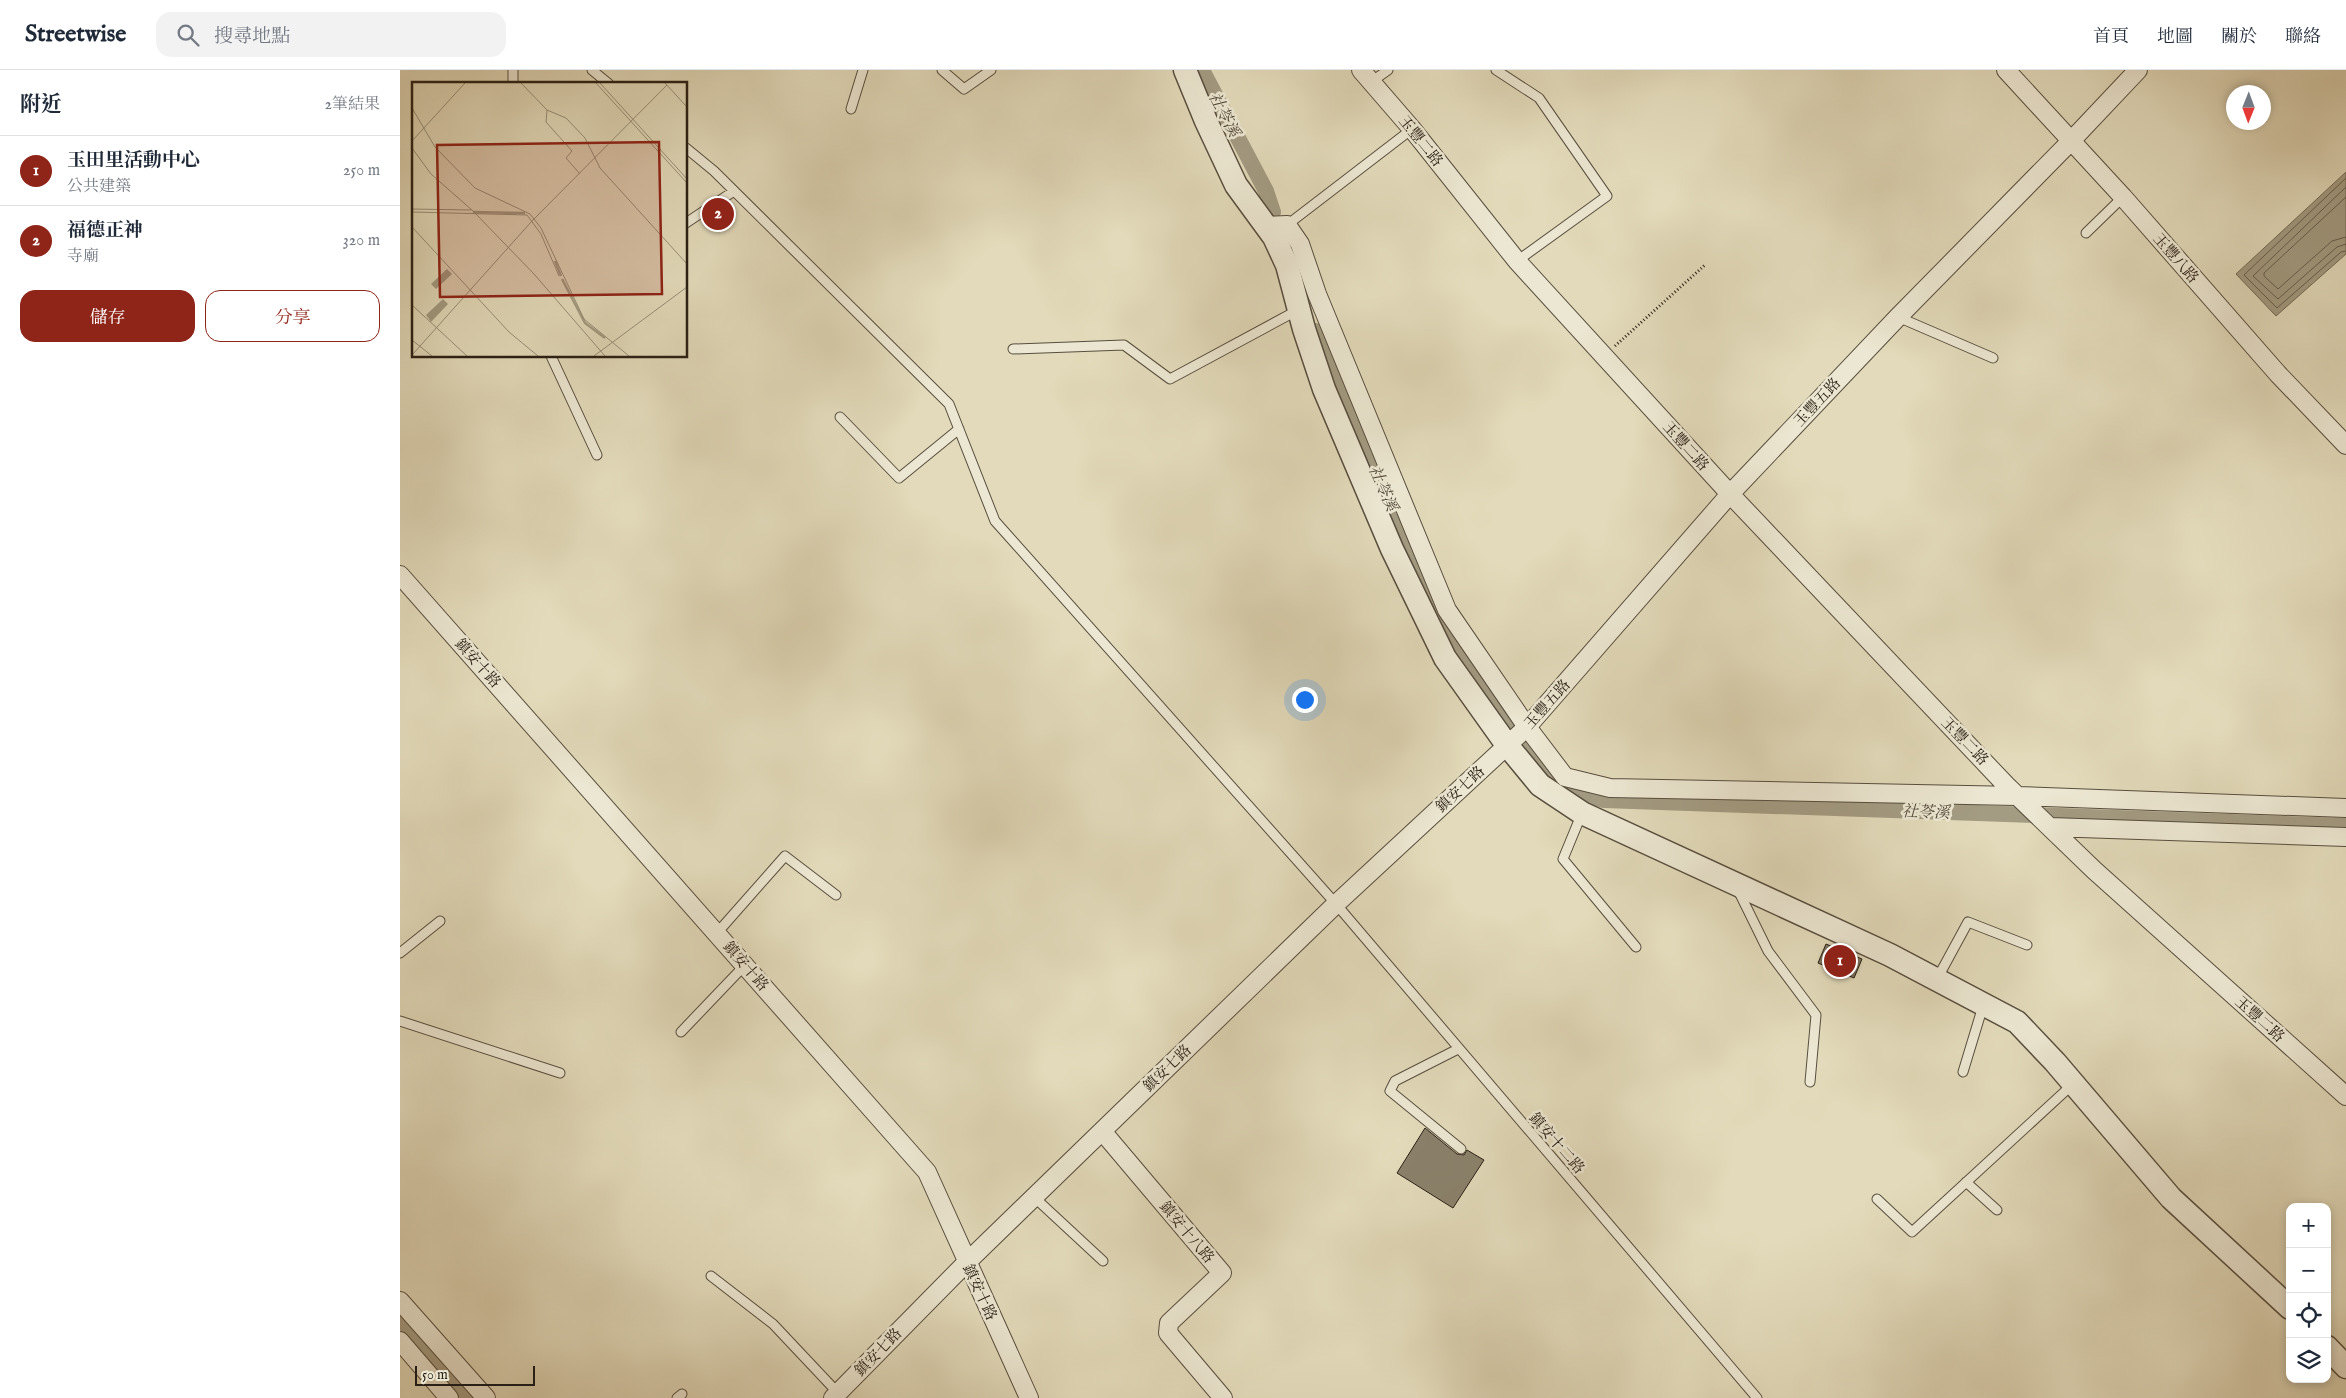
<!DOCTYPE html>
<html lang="zh-TW">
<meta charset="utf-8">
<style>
body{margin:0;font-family:"IM FELL English","Noto Serif TC",serif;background:#f2f2f3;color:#1f2937}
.controls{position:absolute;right:15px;bottom:15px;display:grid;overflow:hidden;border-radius:10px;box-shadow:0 2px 8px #0003}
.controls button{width:45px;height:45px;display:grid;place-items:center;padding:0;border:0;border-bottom:1px solid #e0e1e3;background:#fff;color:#1f2937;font:25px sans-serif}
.compass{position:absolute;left:1826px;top:15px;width:45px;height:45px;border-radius:50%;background:#fff;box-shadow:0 2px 8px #0003;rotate:181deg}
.scale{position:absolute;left:15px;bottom:12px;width:120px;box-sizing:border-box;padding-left:5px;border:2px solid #2a2015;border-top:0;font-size:14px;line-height:18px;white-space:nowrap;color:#2a2015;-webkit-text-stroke:4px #ece7d2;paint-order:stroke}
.you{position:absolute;left:904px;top:629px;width:18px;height:18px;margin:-12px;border:4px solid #fff;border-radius:50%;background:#1a73e8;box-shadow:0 0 0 8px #1a73e833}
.badge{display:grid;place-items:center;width:32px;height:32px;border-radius:50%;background:#8f2418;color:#fff;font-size:16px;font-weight:700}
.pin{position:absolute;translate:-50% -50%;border:2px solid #fff;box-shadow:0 1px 5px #0006}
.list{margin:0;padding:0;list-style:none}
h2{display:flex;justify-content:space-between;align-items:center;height:65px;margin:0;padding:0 20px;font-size:21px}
h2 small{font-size:16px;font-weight:400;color:#747a83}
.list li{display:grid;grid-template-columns:32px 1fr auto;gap:15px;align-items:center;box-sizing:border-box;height:70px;padding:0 20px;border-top:1px solid #e0e1e3}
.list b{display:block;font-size:19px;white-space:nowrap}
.list p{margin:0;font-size:16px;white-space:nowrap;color:#747a83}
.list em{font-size:16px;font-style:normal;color:#747a83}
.actions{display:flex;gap:10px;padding:15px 20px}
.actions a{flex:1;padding:11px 0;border:1px solid #8f2418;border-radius:15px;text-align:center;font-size:18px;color:#8f2418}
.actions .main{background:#8f2418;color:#fff}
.icon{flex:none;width:28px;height:28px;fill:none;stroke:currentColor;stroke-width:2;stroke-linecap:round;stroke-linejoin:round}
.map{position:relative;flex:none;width:1946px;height:1328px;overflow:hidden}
header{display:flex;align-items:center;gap:30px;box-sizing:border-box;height:70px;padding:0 25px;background:#fff;border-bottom:1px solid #e0e1e3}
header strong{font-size:24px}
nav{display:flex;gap:28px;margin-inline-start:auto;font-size:18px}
.search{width:350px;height:45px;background:#f2f2f3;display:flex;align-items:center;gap:12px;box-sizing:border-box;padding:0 18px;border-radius:15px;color:#747a83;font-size:19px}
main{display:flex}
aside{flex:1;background:#fff}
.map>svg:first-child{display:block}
.water{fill:#a39b82;stroke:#736a56}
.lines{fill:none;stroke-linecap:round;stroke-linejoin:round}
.shore{stroke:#665e4c;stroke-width:1}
.canal{stroke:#a39b82;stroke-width:16}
.building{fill:#8a816b;stroke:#2a2015}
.service-casing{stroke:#584e3e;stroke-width:11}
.minor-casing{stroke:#584e3e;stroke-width:20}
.tertiary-casing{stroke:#584e3e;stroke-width:25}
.path{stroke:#2a2015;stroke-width:3;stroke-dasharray:1 2.5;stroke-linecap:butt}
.service{stroke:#ece7d2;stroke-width:9}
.minor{stroke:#ece7d2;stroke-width:18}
.tertiary{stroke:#ece7d2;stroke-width:22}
.labels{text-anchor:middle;stroke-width:5;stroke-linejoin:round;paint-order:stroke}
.street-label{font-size:15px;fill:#2a2015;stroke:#ece7d2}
.water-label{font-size:16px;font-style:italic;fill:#544b3b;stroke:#ece7d2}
.inset-river{fill:none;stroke:#a39b82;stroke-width:2.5}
.inset-road{fill:none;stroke:#989078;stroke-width:1}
.view{fill:#8f2418;fill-opacity:0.15;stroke:#8f2418;stroke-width:2.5}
.inset-edge{fill:none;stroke:#2a2015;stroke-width:2.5}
</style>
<header>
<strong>Streetwise</strong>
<div class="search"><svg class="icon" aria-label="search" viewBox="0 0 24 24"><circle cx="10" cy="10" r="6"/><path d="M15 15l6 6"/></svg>搜尋地點</div>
<nav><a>首頁</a><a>地圖</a><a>關於</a><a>聯絡</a></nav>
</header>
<main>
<aside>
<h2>附近<small>2筆結果</small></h2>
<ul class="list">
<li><span class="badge">1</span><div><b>玉田里活動中心</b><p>公共建築</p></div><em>250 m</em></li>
<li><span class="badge">2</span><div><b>福德正神</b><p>寺廟</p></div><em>320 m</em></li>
</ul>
<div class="actions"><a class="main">儲存</a><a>分享</a></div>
</aside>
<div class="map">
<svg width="1946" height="1328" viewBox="0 0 1946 1328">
<rect width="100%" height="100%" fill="#e2daba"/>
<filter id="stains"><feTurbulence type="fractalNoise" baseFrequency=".004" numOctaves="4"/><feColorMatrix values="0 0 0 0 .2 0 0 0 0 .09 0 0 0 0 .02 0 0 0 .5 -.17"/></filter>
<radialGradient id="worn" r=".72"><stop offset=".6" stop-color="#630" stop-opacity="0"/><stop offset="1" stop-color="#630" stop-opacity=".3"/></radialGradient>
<path class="water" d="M1946 102V184L1876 246 1836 204Z"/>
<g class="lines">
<path class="shore" d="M1946 108 1844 205 1877 238 1941 182 1946 181
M1946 117 1853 206 1878 229 1937 177 1946 174
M1946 127 1864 203V206L1878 219 1932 171 1946 167"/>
<path class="canal" d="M802 0 866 121 873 142
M916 261 1053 574 1111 654
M1126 676 1138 693 1171 720 1204 730 1946 756
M0 1248 70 1328"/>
</g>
<path class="building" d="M1426 874 1462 889 1454 908 1418 893Z
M1025 1058 1057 1084 1064 1085 1067 1080 1084 1090 1053 1138 997 1103Z"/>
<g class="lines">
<g class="service-casing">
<path id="service" d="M113 0V14
M192 0 209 14
M542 0 564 19 591 0
M1096 0 1139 28 1207 126 1117 191
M971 12 988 0
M451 39 463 0
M286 78 314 101 549 334 595 451 936 834 1357 1328
M286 153 334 121
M887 155 1012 59
M1686 163 1723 127
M1498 247 1593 288
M613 279 724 275 770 309 898 240
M151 286 197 385
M440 347 499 408 559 359
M1182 743 1163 789 1236 877
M1338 820 1368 881 1416 945 1410 1012
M317 863 385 786 436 825
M0 883 40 851
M1537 909 1568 852 1627 875
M0 951 160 1003
M281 962 345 895
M1058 979 995 1011 990 1021 1061 1079
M1563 1002 1583 936
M1566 1112 1597 1140
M634 1127 703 1191
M1477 1129 1512 1162 1673 1014
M311 1206 373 1254 438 1323
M277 1328 282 1324"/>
</g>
<g class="minor-casing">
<path id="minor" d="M961 0 1012 59 1117 191 1330 424 1606 715 1694 800 1946 1026
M1606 0 1723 127 1878 304 1946 375
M867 156 887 155 900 174 917 224 1047 540 1127 657 1165 707 1210 718 1617 726 1946 738
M0 505 527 1102 629 1328
M1650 757 1946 767
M702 1061 822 1203 769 1253 768 1263 823 1328
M0 1231 86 1328
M0 1271 49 1328
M433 1328 566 1193 936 834 1127 657 1330 424 1498 247 1670 72 1738 0"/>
</g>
<g class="tertiary-casing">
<path id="tertiary" d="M785 0 806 51 836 115 874 167 887 195 904 259 924 319 992 479 1045 588 1107 675 1140 715 1182 743 1490 885 1617 952 1655 992 1771 1128 1890 1238
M1927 1277 1946 1297"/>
</g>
<path class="path" d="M1215 276 1306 194"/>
<use href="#service" class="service"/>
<use href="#minor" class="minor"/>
<use href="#tertiary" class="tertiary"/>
</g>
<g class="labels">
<g class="street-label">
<text transform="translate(1021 71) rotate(51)" y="5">玉豐二路</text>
<text transform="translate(1776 188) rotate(49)" y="5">玉豐八路</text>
<text transform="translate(1417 332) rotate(-47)" y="5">玉豐五路</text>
<text transform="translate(1286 376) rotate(48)" y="5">玉豐二路</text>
<text transform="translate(78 593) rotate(48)" y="5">鎮安十路</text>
<text transform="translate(1147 634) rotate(-48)" y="5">玉豐五路</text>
<text transform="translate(1565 671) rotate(46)" y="5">玉豐二路</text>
<text transform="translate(1060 719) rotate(-43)" y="5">鎮安七路</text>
<text transform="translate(346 896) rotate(49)" y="5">鎮安十路</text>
<text transform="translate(1860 949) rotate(42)" y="5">玉豐二路</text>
<text transform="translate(767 998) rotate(-44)" y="5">鎮安七路</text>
<text transform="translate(1157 1073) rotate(49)" y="5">鎮安十二路</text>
<text transform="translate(787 1162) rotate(50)" y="5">鎮安十八路</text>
<text transform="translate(580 1222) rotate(65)" y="5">鎮安十路</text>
<text transform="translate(478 1282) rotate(-46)" y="5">鎮安七路</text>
</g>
<g class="water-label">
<text transform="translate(825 44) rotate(62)" y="6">社苓溪</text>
<text transform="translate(984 418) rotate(66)" y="6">社苓溪</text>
<text transform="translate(1526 741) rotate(2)" y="6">社苓溪</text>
</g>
</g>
<g transform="translate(12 12)">
<rect width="275" height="275" fill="#e2daba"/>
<path d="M35 187 40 192 24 207 19 202ZM31 217 36 222 19 240 14 233Z" fill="#a39b82"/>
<path class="inset-river" d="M61 130 113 131M143 179 149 194M150 197 173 241 193 256"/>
<path class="inset-road" d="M109 1 135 28 154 36 173 56 188 86 275 182M184 1 275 101M188 1 275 97M253 1 275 25M0 26 23 65 63 106 118 132 129 146 172 237 217 274M135 28 134 40 160 69 154 76 168 92M0 59 53 1M0 66 19 92 61 129 122 192 193 274M0 127 59 128M0 130 115 133 129 152 147 194M0 145 97 250 126 274M0 223 55 274M0 258 20 274M0 273 120 139 255 3M182 274 275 205"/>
<path class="view" d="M247 60 250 212 28 215 25 63Z"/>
<rect width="275" height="275" class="inset-edge"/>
</g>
<rect width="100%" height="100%" filter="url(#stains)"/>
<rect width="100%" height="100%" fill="url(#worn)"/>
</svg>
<div class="controls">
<button>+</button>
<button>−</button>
<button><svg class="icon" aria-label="locate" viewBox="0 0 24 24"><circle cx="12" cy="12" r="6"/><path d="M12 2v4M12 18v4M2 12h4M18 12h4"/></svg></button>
<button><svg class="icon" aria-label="layers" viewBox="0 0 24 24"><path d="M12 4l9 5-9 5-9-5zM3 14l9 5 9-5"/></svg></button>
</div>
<svg class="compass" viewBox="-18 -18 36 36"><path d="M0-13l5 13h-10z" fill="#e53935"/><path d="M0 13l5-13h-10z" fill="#747a83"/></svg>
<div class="scale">50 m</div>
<div class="you"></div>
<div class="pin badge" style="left:1440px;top:891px">1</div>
<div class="pin badge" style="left:318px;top:144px">2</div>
</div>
</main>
